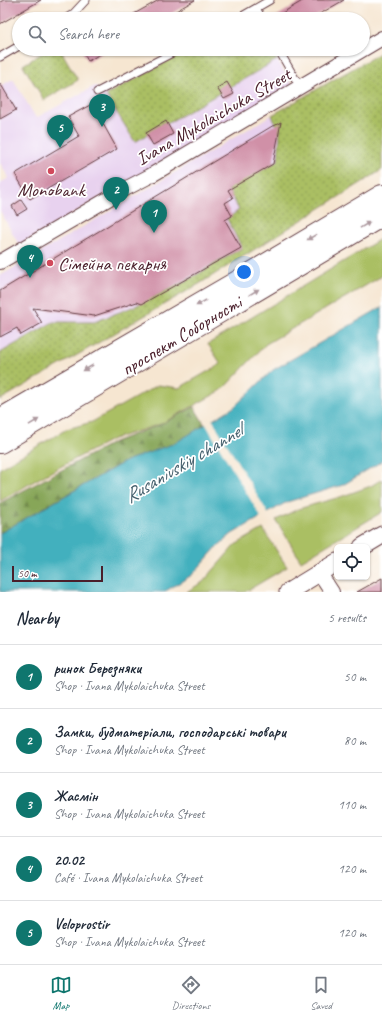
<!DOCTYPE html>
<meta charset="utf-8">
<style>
body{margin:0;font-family:Caveat,sans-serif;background:#f6f6f7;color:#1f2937}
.controls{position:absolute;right:12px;bottom:12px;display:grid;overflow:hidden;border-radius:6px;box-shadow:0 1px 3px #0004}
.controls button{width:36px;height:36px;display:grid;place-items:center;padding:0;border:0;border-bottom:1px solid #e0e1e3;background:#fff;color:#1f2937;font:20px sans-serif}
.scale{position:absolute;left:12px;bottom:10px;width:91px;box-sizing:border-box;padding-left:4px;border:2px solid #4a1f2b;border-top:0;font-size:11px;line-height:14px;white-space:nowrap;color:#4a1f2b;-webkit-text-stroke:3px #fff;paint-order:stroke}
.you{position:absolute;left:244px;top:272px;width:14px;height:14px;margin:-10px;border:3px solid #fff;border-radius:50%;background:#1a73e8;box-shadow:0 0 0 6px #1a73e833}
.badge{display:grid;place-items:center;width:26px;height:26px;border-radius:50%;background:#0f766e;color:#fff;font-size:13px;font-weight:700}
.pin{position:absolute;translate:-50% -33px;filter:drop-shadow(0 1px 2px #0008)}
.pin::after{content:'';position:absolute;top:21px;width:14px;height:12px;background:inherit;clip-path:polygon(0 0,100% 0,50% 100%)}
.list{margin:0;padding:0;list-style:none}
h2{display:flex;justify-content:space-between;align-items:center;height:52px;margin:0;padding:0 16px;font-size:17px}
h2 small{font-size:13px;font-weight:400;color:#747a83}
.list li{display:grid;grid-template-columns:26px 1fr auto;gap:12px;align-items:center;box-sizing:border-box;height:64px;padding:0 16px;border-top:1px solid #e0e1e3}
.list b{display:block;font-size:15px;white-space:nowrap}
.list p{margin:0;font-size:13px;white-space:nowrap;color:#747a83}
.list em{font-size:13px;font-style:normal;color:#747a83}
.icon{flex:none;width:22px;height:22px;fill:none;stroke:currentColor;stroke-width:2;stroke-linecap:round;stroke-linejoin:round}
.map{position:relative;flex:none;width:382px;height:592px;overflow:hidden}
.search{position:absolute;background:#fff;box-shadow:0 1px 3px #0004;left:12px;right:12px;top:12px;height:44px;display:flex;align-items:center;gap:10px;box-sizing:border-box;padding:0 14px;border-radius:22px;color:#747a83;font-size:15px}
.sheet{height:372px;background:#fff}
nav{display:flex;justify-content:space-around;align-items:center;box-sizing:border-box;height:56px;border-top:1px solid #e0e1e3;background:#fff;font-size:11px;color:#747a83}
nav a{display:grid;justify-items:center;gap:2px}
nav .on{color:#0f766e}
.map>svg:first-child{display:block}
.built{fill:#e8d2ef}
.grass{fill:#aabf63;stroke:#7a6f47}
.forest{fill:url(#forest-firs);stroke:#686242}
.park{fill:url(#park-dots);stroke:#7a6f47}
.water{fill:#42b0be;stroke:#466874}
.pier{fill:#f6e6d1}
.building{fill:#d090a7}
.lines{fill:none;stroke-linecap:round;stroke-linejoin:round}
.service-casing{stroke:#643d44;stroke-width:9}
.minor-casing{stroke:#643d44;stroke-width:16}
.tertiary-casing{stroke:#643d44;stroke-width:19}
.trunk-casing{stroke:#643d44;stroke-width:24}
.service{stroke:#fff;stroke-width:7}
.minor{stroke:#fff;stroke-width:14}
.tertiary{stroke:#fff;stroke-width:17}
.trunk{stroke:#fff;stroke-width:22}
.oneway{fill:#ae9aa0}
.poi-dot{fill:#d1495b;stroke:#fff;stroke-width:1.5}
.labels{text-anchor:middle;stroke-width:3.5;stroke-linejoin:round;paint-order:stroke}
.street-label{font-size:19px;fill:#4a1f2b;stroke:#fff}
.poi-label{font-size:19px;fill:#4a1f2b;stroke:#fff}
.water-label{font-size:20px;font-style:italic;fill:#46606d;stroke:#fff}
</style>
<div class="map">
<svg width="382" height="592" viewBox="0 0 382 592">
<defs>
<pattern id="forest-firs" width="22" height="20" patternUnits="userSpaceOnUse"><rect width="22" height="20" fill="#87a659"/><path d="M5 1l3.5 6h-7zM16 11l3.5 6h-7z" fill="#70874a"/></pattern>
<pattern id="park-dots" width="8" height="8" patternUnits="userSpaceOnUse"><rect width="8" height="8" fill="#aabf63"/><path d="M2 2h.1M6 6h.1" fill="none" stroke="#8c9b52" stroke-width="1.8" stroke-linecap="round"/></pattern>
</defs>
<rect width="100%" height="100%" fill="#fff"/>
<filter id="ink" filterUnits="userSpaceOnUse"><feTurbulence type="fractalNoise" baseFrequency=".025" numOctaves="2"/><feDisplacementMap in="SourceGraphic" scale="8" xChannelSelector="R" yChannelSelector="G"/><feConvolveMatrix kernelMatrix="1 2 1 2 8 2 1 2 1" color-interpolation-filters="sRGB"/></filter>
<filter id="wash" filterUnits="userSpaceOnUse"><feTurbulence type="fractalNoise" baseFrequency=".012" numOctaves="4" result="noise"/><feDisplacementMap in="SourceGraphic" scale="16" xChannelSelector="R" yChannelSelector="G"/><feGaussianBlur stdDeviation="0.9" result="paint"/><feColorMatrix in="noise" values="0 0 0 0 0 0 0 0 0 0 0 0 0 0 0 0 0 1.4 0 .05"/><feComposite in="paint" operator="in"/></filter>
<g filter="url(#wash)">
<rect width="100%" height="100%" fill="#f6e6d1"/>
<path class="built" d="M277 60 292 85 19 245 0 211V183L9 178 0 163V86L13 79 36 118 95 86 106 94 135 142Z
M272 115 275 123 280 132 278 161 228 189 239 210 227 219 242 248 186 281 135 306 94 322H53L0 353V276Z"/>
<path class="grass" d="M382 238V276L266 344 222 390 161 424 113 439 45 475 0 501V468L67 429 92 422 158 385 179 388 221 364 208 344Z
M382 479V512L301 561 276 520 298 509 340 497 371 486Z
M263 529 287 567 245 592H186L203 582 235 545Z"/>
<path class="forest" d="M194 407 205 425 174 444 126 461 0 533V503L114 442 161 424Z"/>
<path class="park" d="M49 49H60L78 80 44 100 23 65Z
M190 49H271L277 60 135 142 106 95Z
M382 52V170L199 284 0 400V353L53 322H94L135 306 186 281 242 248 227 219 239 210 228 189 278 161 280 132 275 123 272 115Z"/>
<path class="water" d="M382 307V461L343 485 287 502 232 534 217 547 192 575 164 592H0V533L126 461 175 443 234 407 273 370Z"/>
<path class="pier" d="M212 419 269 515 262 519 205 423Z"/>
<g id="blocks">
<path class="building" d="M4 0H41L0 24V2Z
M159 0H195L162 19H125Z
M304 0H344L311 19H272Z
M81 49H109L88 61Z
M227 82 234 94 224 99 217 88Z
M0 83 16 110 0 119Z
M92 104 117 149 30 199 15 174 79 136 68 117Z
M166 121 173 134 153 145 146 133Z
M281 122 273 164 228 190 233 198 225 203 232 216 225 220 241 248 142 304 137 302 94 316 33 308 42 323 21 335 17 328 0 337V291L274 125V126Z
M21 200 27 209 17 215 12 206Z
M382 578V592H357Z"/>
</g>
</g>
<g filter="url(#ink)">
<use href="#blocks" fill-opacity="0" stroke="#643d44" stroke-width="1"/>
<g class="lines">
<g class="service-casing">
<path id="service" d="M256 8 262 19
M65 19 73 14 86 0
M237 19 270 0
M278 49 300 87
M0 57 19 46
M97 92 180 49"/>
</g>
<g class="minor-casing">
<path id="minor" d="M0 262 125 189 150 176 382 38
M319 572 332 592"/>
</g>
<g class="tertiary-casing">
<path id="tertiary" d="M362 547 382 535
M288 592 337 562"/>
</g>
<g class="trunk-casing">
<path id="trunk" d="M0 420 234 284 382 196
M0 442 382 215"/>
</g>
<use href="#service" class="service"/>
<use href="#minor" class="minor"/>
<use href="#tertiary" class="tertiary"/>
<use href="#trunk" class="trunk"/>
</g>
<defs><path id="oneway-solid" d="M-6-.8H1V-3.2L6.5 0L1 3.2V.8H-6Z"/></defs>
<g class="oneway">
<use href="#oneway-solid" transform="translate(365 225) rotate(-31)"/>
<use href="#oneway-solid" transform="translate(312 237) rotate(149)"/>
<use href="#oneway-solid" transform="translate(254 292) rotate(-31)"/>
<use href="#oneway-solid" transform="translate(201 303) rotate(150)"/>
<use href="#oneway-solid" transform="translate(88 368) rotate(150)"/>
<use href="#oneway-solid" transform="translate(34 422) rotate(-31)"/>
</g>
</g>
<g class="poi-dot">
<circle cx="51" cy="171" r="4"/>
<circle cx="50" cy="263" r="4"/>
</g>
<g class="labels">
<g class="street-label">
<text transform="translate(213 116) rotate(-30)" y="7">Ivana Mykolaichuka Street</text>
<text transform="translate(181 335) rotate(-31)" y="7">проспект Соборності</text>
</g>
<g class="poi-label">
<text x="51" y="196">Monobank</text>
<text x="58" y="270" text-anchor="start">Сімейна пекарня</text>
</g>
<g class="water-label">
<text transform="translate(183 463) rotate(-31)" y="7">Rusanivskiy channel</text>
</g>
</g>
</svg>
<div class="controls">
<button><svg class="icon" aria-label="locate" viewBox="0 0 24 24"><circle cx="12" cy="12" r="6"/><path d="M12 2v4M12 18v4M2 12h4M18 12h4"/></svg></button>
</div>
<div class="scale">50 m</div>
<div class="you"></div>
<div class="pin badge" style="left:154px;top:233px">1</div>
<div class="pin badge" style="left:116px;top:210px">2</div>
<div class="pin badge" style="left:102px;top:127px">3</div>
<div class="pin badge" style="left:30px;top:278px">4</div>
<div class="pin badge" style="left:60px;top:148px">5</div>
<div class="search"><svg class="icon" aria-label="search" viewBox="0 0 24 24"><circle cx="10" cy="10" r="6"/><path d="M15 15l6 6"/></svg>Search here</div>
</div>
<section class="sheet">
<h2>Nearby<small>5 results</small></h2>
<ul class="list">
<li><span class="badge">1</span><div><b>ринок Березняки</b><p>Shop · Ivana Mykolaichuka Street</p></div><em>50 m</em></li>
<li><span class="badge">2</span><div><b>Замки, будматеріали, господарські товари</b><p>Shop · Ivana Mykolaichuka Street</p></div><em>80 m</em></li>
<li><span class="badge">3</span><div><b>Жасмін</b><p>Shop · Ivana Mykolaichuka Street</p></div><em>110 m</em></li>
<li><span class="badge">4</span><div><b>20.02</b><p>Café · Ivana Mykolaichuka Street</p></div><em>120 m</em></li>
<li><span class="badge">5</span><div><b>Veloprostir</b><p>Shop · Ivana Mykolaichuka Street</p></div><em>120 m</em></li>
</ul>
</section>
<nav>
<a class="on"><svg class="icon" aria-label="map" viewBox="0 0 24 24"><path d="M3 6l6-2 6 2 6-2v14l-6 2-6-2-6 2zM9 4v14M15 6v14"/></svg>Map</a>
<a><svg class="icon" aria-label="directions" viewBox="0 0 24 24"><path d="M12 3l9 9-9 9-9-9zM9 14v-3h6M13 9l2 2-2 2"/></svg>Directions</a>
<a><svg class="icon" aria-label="saved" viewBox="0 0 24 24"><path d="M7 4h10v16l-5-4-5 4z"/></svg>Saved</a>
</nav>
